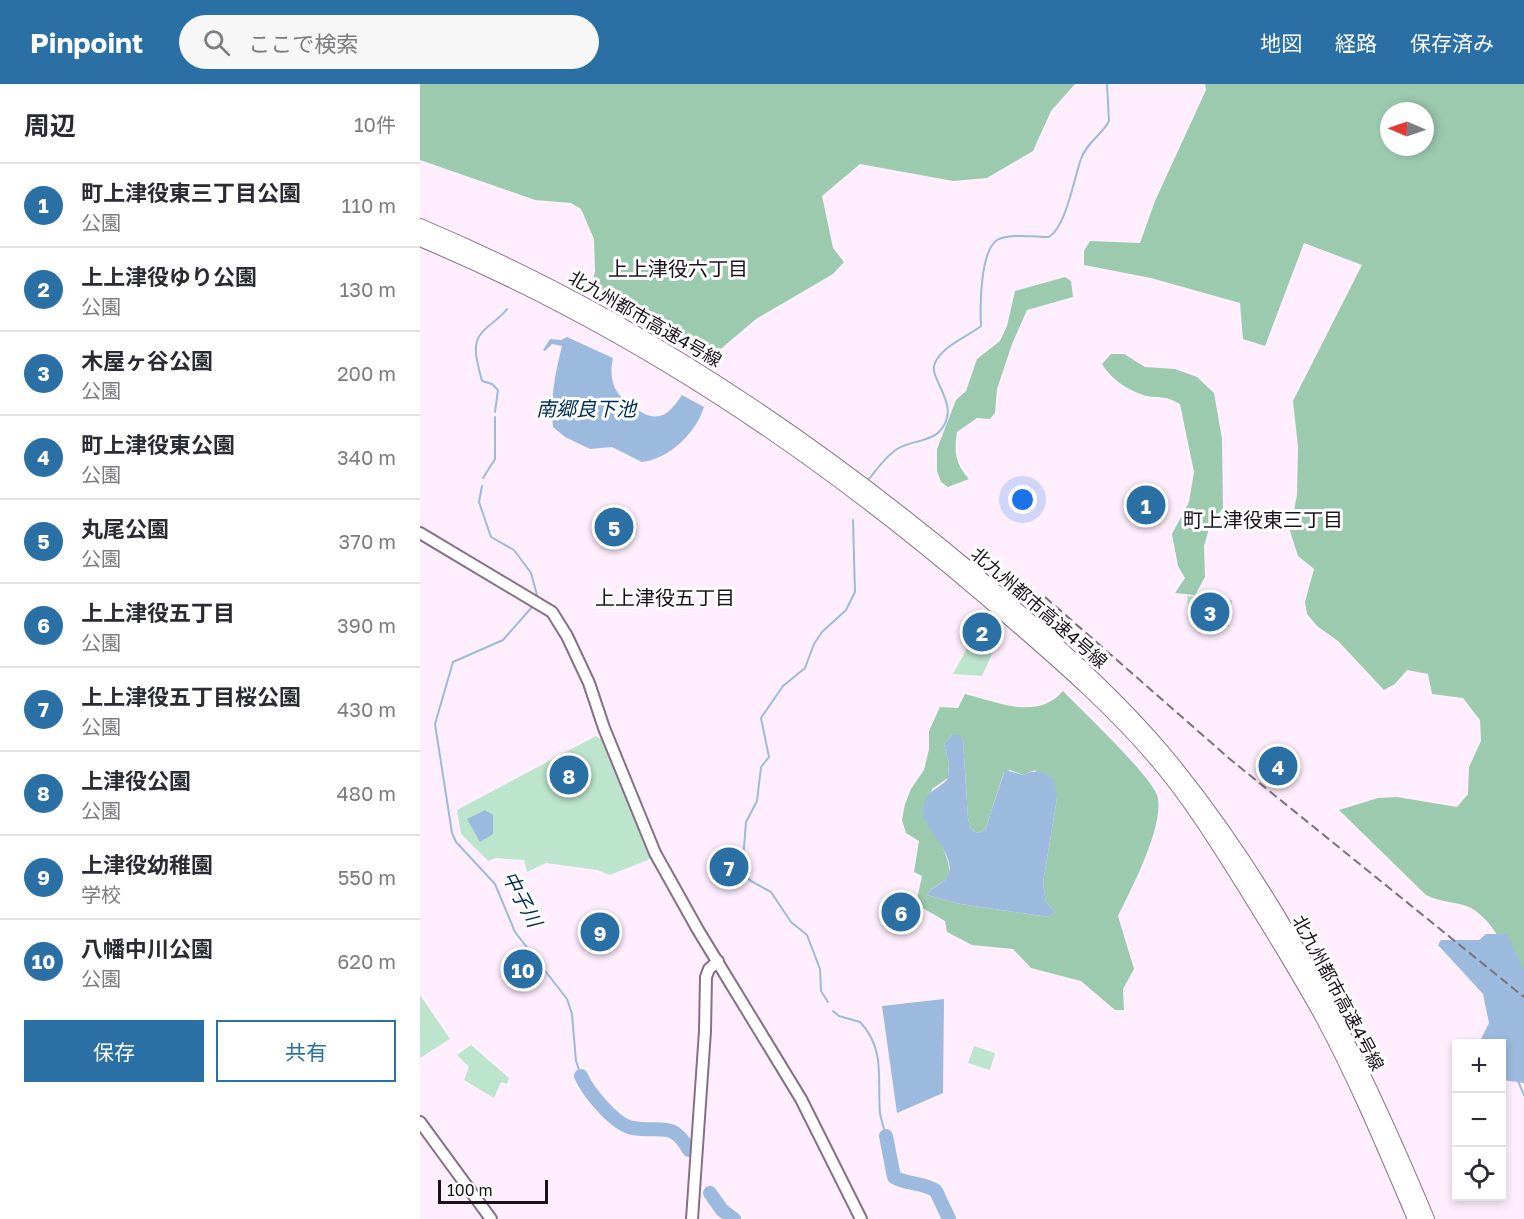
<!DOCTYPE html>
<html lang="ja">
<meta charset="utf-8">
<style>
body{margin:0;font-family:"Golos Text","Noto Sans JP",sans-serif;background:#f7f7f7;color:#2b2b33}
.controls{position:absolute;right:18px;bottom:18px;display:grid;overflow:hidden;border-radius:0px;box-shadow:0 3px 9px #0003}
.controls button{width:54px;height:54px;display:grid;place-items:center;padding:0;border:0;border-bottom:2px solid #e1e1e2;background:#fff;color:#2b2b33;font:30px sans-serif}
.compass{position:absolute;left:960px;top:18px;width:54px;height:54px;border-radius:50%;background:#fff;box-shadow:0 3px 9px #0003;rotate:272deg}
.scale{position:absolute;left:18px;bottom:15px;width:110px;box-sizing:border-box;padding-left:6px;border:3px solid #1a111a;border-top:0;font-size:16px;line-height:21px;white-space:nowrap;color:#1a111a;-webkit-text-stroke:4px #fff;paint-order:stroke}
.you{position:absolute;left:603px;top:416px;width:21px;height:21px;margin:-15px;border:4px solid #fff;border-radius:50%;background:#1a73e8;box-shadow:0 0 0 9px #1a73e833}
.badge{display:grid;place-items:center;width:39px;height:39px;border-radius:50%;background:#2a70a5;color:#fff;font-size:20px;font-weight:700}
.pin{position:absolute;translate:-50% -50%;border:3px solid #fff;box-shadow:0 2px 6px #0006}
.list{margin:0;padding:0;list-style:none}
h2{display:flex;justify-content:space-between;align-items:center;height:78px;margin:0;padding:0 24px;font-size:26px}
h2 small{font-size:20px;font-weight:400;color:#7c7c81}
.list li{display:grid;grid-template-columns:39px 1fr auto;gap:18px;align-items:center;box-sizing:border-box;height:84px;padding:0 24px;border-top:2px solid #e1e1e2}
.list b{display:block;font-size:22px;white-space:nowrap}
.list p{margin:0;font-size:20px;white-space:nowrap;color:#7c7c81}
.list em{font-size:20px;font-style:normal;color:#7c7c81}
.actions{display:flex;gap:12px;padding:18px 24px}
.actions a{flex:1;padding:14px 0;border:2px solid #2a70a5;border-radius:0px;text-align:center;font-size:21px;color:#2a70a5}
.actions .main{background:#2a70a5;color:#fff}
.icon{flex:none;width:33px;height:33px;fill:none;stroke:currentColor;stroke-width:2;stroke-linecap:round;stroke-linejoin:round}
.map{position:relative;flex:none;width:1104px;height:1135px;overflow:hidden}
header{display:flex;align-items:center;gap:36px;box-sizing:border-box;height:84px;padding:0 30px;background:#2a70a5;color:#fff}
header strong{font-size:28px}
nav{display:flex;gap:33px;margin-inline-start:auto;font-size:21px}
.search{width:420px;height:54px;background:#f7f7f7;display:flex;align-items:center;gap:15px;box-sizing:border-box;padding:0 21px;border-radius:33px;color:#7c7c81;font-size:22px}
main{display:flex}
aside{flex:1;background:#fff}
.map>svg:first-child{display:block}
.green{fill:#bde4cd}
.forest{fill:#9ccaaf;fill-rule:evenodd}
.water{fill:#9bbade}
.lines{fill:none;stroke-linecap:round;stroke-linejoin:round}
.stream{stroke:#9bbade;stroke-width:2}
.river{stroke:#9bbade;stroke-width:14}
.secondary-casing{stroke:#877087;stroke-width:14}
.highway-casing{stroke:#877087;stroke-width:16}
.secondary{stroke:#fff;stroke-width:10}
.highway{stroke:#fff;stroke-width:14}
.rail{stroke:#7c707c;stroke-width:2;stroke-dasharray:9 4.5;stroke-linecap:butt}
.labels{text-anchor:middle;stroke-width:6;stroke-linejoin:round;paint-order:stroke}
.street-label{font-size:18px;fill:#1a111a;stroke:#fff}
.neighbourhood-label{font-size:20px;fill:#1a111a;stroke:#fff}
.water-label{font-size:20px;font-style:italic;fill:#002e59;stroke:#fff}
</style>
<header>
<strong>Pinpoint</strong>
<div class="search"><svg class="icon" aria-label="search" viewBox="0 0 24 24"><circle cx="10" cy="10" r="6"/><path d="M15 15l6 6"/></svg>ここで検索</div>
<nav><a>地図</a><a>経路</a><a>保存済み</a></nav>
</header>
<main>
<aside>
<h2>周辺<small>10件</small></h2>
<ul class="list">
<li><span class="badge">1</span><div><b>町上津役東三丁目公園</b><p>公園</p></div><em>110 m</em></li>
<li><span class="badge">2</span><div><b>上上津役ゆり公園</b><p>公園</p></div><em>130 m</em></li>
<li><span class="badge">3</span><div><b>木屋ヶ谷公園</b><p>公園</p></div><em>200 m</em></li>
<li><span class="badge">4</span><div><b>町上津役東公園</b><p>公園</p></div><em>340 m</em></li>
<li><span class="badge">5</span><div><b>丸尾公園</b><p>公園</p></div><em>370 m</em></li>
<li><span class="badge">6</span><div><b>上上津役五丁目</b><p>公園</p></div><em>390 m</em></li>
<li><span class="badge">7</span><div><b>上上津役五丁目桜公園</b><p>公園</p></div><em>430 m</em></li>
<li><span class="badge">8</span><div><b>上津役公園</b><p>公園</p></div><em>480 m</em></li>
<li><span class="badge">9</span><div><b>上津役幼稚園</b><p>学校</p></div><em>550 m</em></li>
<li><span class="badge">10</span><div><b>八幡中川公園</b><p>公園</p></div><em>620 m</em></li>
</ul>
<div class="actions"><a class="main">保存</a><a>共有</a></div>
</aside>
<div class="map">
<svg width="1104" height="1135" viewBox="0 0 1104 1135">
<rect width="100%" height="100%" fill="#ffeffe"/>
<path class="green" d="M721 411 736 418 734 431 716 424Z
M767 512 812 516 809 543 770 540Z
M565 531 574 566 562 592 533 590Z
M176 652 182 656 230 775 190 791 177 786 126 779 107 788 104 776 75 774 68 777 41 750 37 726Z
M0 911 30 955 0 974Z
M51 961 89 994 87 1000 81 998 74 1014 44 996 49 983 37 971Z
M554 962 575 969 570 986 548 979Z"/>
<path class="forest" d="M0 0H655L631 27 613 67 567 94 533 97 440 80 402 112 413 164 424 178 413 190 336 235 289 275 276 272 171 205 175 187 174 155 161 125 151 119 115 116 0 76Z
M785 0H1104V910C1090 880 1081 842 1051 824 1040 818 1021 819 1006 811L919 726 958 714 977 713 1037 723 1048 710 1049 683 1061 657 1060 636 1043 614 1012 610 1008 590 987 586 975 600 964 606 918 557 897 542 887 530 885 518 894 485 878 472 870 447 877 411 878 363 873 317 942 181 884 159 845 262 823 255 820 219 731 194 664 181V167L670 157 720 159 735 117 786 6ZM969 27H1005V63H969Z
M645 193 651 197 653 213 607 226 592 260 577 305 575 329 570 335 557 334 537 348C534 368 535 380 549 395L528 403 521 398 517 387V365L536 316 546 307 557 275 580 257 587 242 595 207Z
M691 270H704L725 283 755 285 777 293 794 309 802 355 803 424 790 441 784 462 785 493 775 511 755 509 765 494 758 482 752 450 769 418 774 388 760 320C741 309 738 316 723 311 706 305 691 295 682 280Z
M643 607C660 625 735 695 738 714 743 744 712 804 698 832L714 885 703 905 704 926H695L661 897 611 884 593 865 552 861 527 848 525 837 496 820 502 792 494 788 499 757 486 749 482 736 485 720 491 705 504 686 509 665V647L520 623 538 624 545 610C578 618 617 637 643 607ZM532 651 543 656 548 734 551 745 557 749 565 746 584 688 590 686 603 691 615 686 637 714 623 799 626 818 635 828 629 833 541 820 507 811C512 802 518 802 525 796 539 783 513 747 505 736L512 705 528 694 529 679 524 660Z"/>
<path class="water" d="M147 253 193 274C188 299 195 311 216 325 239 340 248 331 262 311L284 323C276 349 249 375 222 378L192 363 170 365 145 353 133 343C130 315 135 290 142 262L132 260 125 267 123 266 130 255 141 256Z
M532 651H540L543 656 548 734 551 745 557 749 565 746 585 686 603 691C617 685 622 687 634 696L637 714 623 799 626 818 635 828 629 833 541 820 507 811C511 802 523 801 527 793 540 771 500 744 503 726 505 705 521 705 528 694L529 679 524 660Z
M65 726 73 731V750L60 758 47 735Z
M1066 850H1087L1104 887V999L1082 996V960L1059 959 1069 939 1063 910 1018 861 1021 856H1059Z
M524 915 523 1009 477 1029 462 922Z"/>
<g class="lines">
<path class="stream" d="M75 328 78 306 72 300 62 297C59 284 51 263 60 251 67 241 80 235 87 225
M63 394 75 375V333
M449 395C457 385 466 372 477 365 489 357 509 358 519 348 544 322 507 295 515 279 522 262 547 253 561 242 560 222 560 168 577 156 589 149 615 153 629 153 646 143 654 94 661 75 666 59 682 51 689 37L687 0
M62 402 59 418 71 453 94 466 111 489 117 511
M113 522 83 556 33 578 15 640 32 749 36 758 75 800 95 848 147 915 152 930 156 977 161 992
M408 918 401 907 400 885 387 851 371 838 351 808 331 797 322 788 326 738 337 717 341 683 349 673 341 634 363 602 385 584 394 560 402 548 426 526 435 508 433 436
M413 927 419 932 440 938C466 965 457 996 460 1029 461 1036 464 1044 466 1052
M1098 997 1104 1011"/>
<path class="river" d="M161 992C168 1008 196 1042 213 1044 242 1049 252 1036 269 1066
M466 1052 474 1093C487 1101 503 1098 516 1107L529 1135
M290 1109 302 1126 314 1135"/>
<g class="secondary-casing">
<path id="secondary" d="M0 449 132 528 147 552 169 599 184 644 235 769 278 846 381 1015 441 1135
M0 1038 71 1135
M272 1135 285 947 286 893 289 885 298 877"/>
</g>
<g class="highway-casing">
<path id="highway" d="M0 142C209 230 388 350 561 495 627 552 695 610 750 677 861 813 940 974 1007 1135
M0 155C210 243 392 365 565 513 626 566 691 620 742 682 771 717 796 757 820 795 848 840 876 885 902 932 937 997 966 1067 995 1135"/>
</g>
<use href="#secondary" class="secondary"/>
<use href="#highway" class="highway"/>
<path class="rail" d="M625 513 811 676 1104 913"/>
</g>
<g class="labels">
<g class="street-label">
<text transform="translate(225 235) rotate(30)" y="6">北九州都市高速4号線</text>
<text transform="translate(619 524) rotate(41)" y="6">北九州都市高速4号線</text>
<text transform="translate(918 909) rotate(62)" y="6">北九州都市高速4号線</text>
</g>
<g class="neighbourhood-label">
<text x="258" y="192">上上津役六丁目</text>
<text x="843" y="443">町上津役東三丁目</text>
<text x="245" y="521">上上津役五丁目</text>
</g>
<g class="water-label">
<text x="166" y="332">南郷良下池</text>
<text transform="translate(102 815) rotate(62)" y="7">中子川</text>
</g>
</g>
</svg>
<div class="controls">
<button>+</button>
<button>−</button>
<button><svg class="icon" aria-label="locate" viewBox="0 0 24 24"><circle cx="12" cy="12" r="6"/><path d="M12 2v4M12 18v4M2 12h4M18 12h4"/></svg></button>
</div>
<svg class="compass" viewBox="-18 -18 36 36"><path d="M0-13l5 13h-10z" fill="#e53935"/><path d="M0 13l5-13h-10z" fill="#7c7c81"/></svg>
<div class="scale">100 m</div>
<div class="you"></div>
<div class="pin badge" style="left:726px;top:421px">1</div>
<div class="pin badge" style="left:562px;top:548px">2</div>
<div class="pin badge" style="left:790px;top:528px">3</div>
<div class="pin badge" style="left:858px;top:682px">4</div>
<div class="pin badge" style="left:194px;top:443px">5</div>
<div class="pin badge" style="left:481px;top:828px">6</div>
<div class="pin badge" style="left:309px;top:783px">7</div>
<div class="pin badge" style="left:149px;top:691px">8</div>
<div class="pin badge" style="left:180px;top:848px">9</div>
<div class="pin badge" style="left:103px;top:885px">10</div>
</div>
</main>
